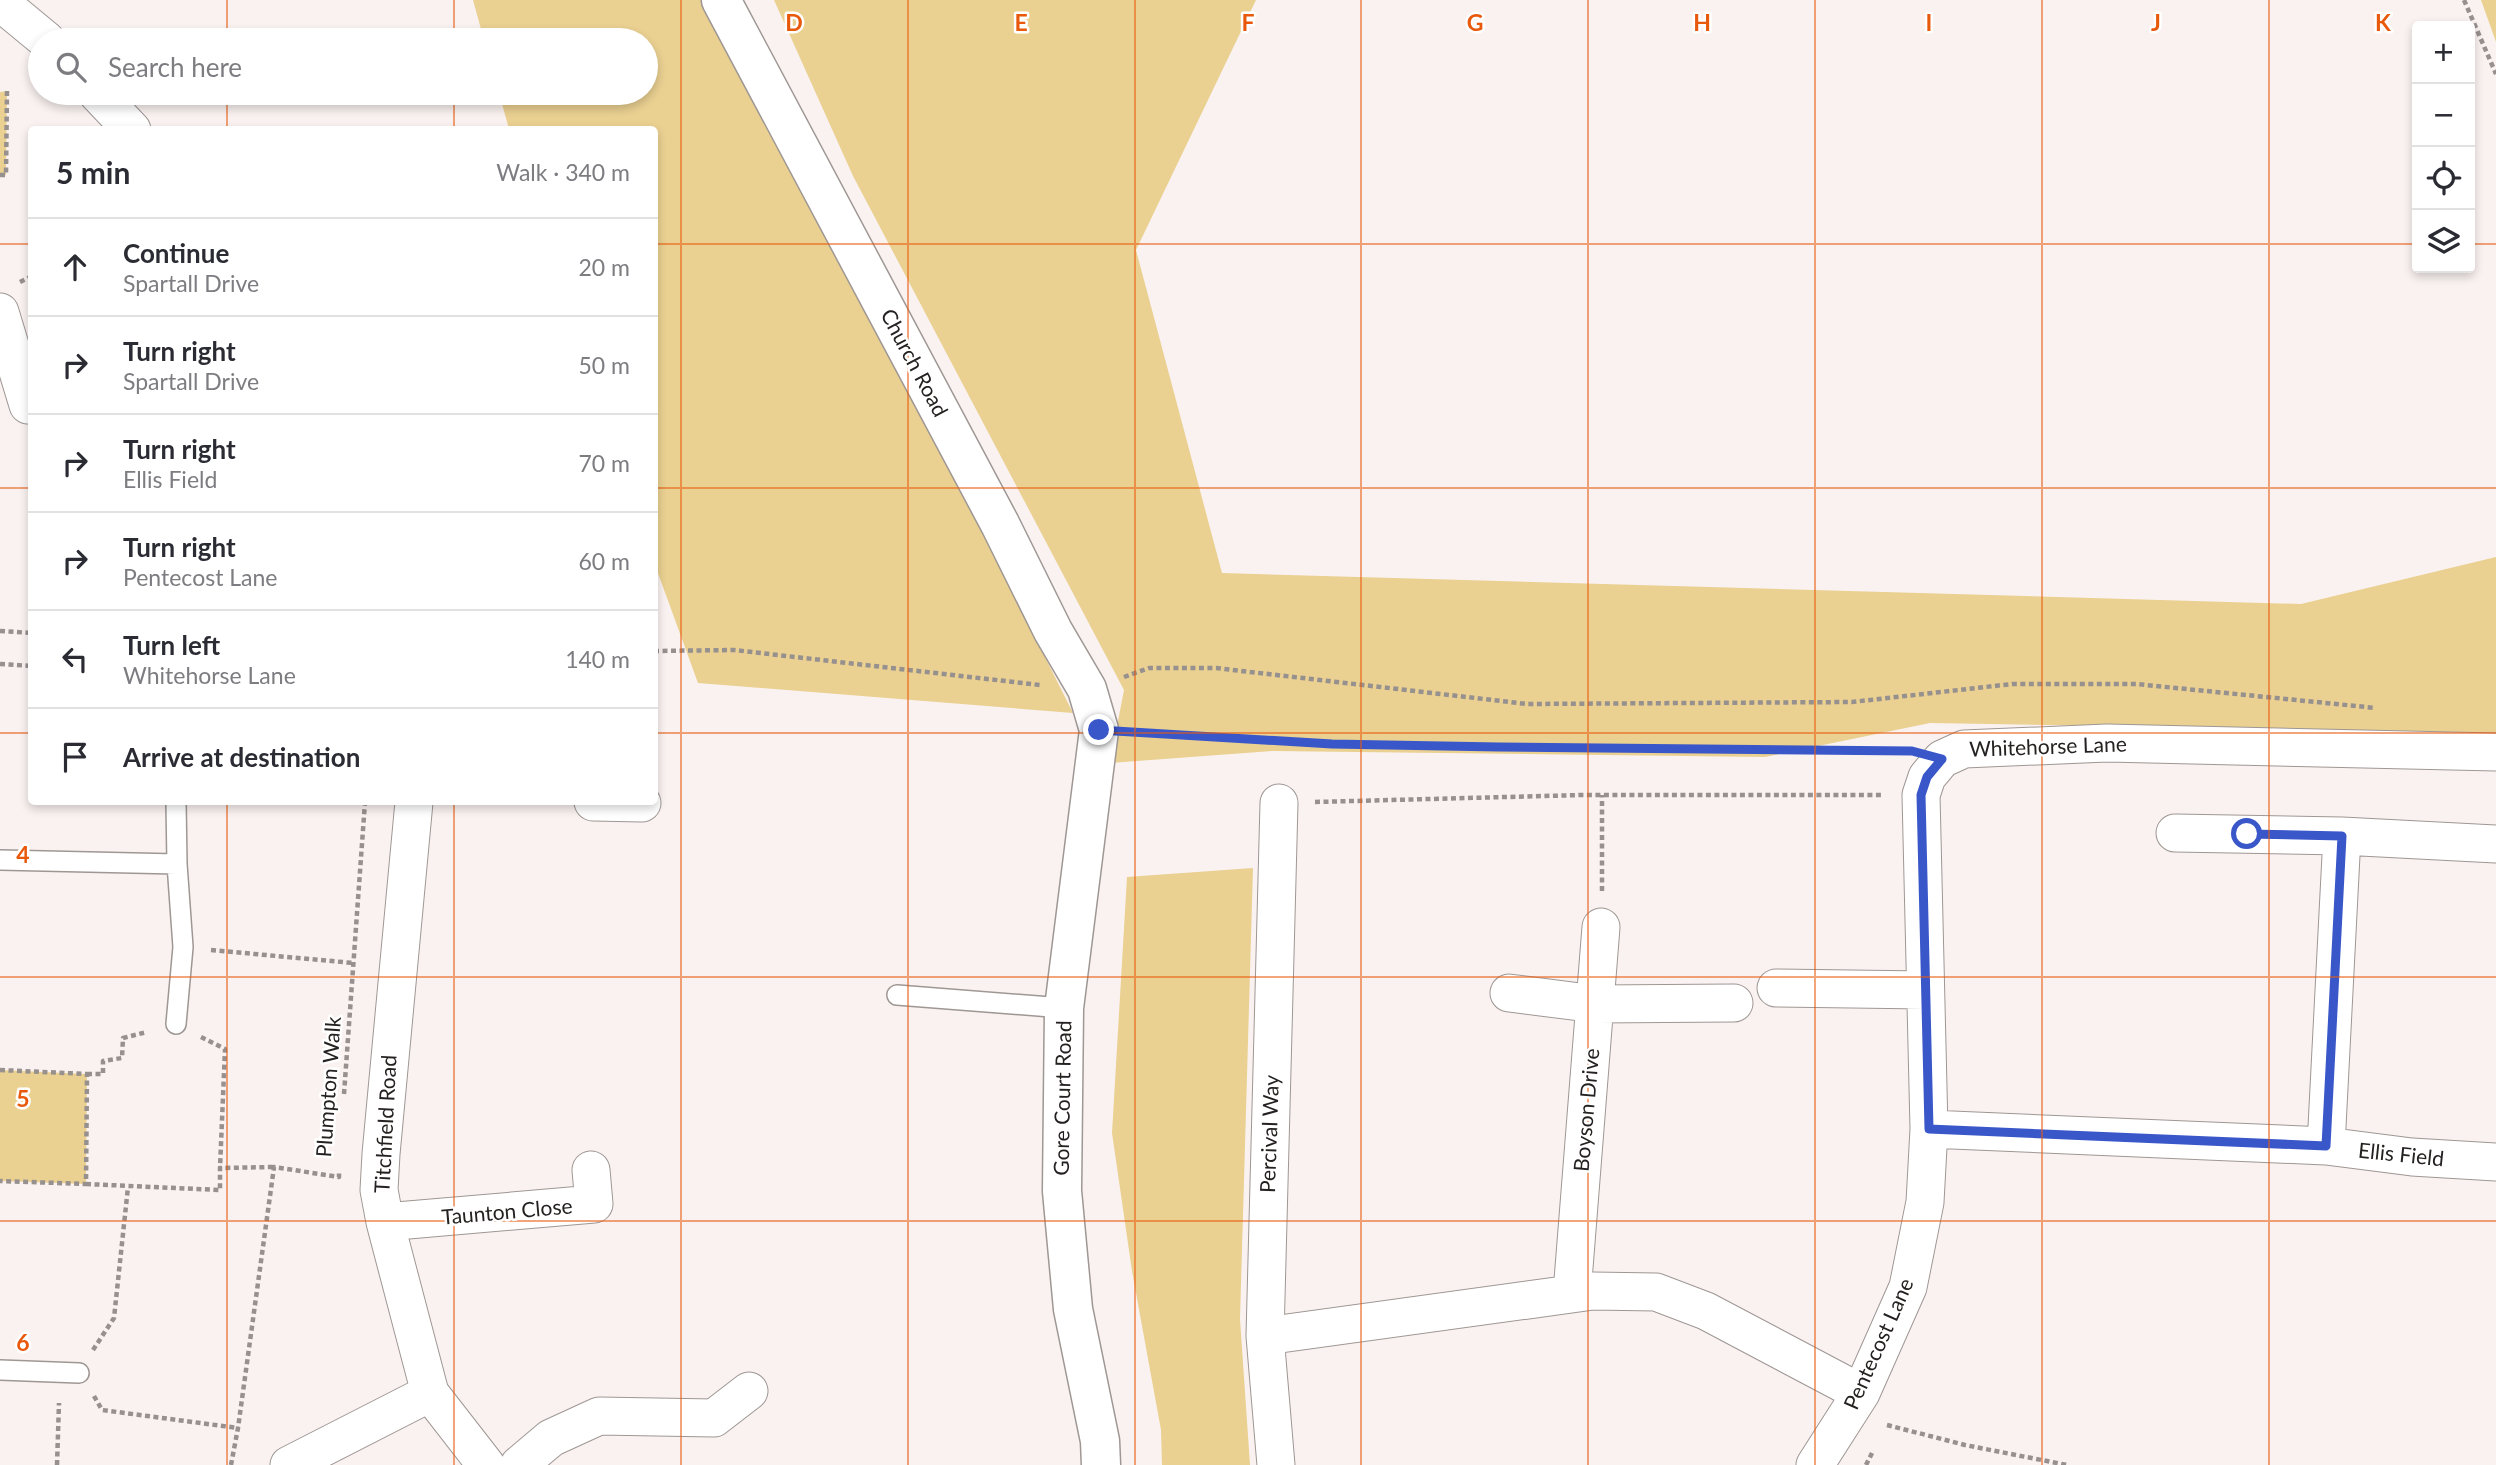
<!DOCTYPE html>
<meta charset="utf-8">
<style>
body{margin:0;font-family:Lato,sans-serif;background:#f2f2f3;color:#2b2b33}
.controls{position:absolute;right:21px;top:21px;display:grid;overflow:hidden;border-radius:7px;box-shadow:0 4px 10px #0003}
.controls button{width:63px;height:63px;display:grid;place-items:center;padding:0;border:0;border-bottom:2px solid #e1e1e2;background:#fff;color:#2b2b33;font:35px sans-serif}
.stop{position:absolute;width:21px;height:21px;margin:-16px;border:5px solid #3a57c9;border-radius:50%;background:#fff}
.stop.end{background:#3a57c9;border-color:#fff;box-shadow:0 2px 7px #0008}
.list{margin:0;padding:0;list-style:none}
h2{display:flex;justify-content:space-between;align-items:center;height:91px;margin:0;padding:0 28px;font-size:30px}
h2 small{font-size:23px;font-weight:400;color:#7c7c81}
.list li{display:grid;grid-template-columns:46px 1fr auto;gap:21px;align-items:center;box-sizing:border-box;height:98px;padding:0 28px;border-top:2px solid #e1e1e2}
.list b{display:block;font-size:26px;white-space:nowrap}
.list p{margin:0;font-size:23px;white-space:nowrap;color:#7c7c81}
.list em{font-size:23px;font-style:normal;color:#7c7c81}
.icon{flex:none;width:38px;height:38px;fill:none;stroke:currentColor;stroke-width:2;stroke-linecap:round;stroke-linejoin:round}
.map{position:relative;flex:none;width:2496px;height:1465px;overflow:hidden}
.search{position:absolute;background:#fff;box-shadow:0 4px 10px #0003;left:28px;top:28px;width:630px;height:77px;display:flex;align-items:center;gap:18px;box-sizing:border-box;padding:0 24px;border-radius:38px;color:#7c7c81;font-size:26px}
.panel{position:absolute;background:#fff;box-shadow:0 4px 10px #0003;left:28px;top:126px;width:630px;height:679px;border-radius:7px}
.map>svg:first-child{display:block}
.green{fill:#ead091}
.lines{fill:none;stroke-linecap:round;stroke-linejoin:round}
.lane-casing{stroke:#9e9794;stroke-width:22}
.street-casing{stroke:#9e9794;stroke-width:39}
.secondary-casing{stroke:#9e9794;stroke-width:41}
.path{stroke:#96908f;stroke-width:4.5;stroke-dasharray:5 3.5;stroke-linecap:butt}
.lane{stroke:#fff;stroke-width:19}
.street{stroke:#fff;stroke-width:37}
.secondary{stroke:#fff;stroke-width:38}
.route{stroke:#3a57c9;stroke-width:9}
.grid{fill:none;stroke:#e8590c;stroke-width:2;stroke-opacity:0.55}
.labels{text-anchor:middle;stroke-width:5;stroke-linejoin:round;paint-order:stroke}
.street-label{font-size:21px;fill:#242120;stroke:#fff}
.grid-label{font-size:23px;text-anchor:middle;font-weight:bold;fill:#e8590c;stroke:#fff;stroke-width:5;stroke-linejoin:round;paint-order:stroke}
</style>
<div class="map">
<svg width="2496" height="1465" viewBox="0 0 2496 1465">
<rect width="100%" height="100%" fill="#faf2f0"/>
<path class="green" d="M473 0H716L1073 713 698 683 655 565 654 130 509 129 499 93H646V40H484Z
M774 0H1256L1136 250 1222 573 2301 604 2496 557V733L1930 723 1765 757 1273 751 1110 763 1124 690 853 176Z
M2481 0H2496V42Z
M7 91 6 175H0V92Z
M1253 868 1240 1319 1250 1465H1162L1161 1430 1132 1271 1112 1133 1127 877Z
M0 1070 87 1074 86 1184 0 1181Z"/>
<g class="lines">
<g class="lane-casing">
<path id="lane" d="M176 802 177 864 183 947 176 1024
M0 860 177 864
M897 995 1064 1008
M0 1370 79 1373"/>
</g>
<g class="street-casing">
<path id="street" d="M0 2 46 40
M97 93 132 130
M0 312 28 405
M414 802 381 1154 379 1190 385 1222 430 1393 486 1465
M593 802 642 803
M2175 833 2342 836 2496 844
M1776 988 1925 990
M1509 993 1596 1004 1734 1003
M1929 1129 2326 1146 2412 1157 2496 1162
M2326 1146 2342 836
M385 1222 594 1204 591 1170
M1572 1293 1601 927
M1265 1336 1593 1291 1656 1292 1706 1311 1861 1393
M289 1465 430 1393
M519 1465 551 1438 599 1416 714 1418 749 1391
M1276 1465 1265 1336 1279 803
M1815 1465 1861 1393 1908 1287 1925 1202 1929 1129 1921 795 1927 777 1942 759 1964 749 2107 743 2496 752"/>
</g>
<g class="secondary-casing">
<path id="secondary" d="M721 0 1000 524 1053 631 1087 689 1099 730 1064 1008 1062 1191 1073 1309 1100 1441 1101 1465"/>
</g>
<path class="path" d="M2464 0 2496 74
M0 175H6L7 91
M20 282 32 276
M0 631 32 633
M654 651 734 650 1040 685
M0 664 32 666
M1124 677 1149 668H1216L1527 704 1852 702 2012 684H2136L2376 708
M1139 732 1332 744 1499 747 1900 751
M1315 802 1582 795H1884
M1602 891V795
M211 950 353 963
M201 1037 225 1049 220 1168
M0 1070 87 1074 86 1184 0 1181
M87 1074H103V1061L122 1058 123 1038 147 1032
M344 1094 365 802
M86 1184 220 1190V1168L274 1167
M93 1350 114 1318 128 1187
M94 1396 102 1410 238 1428
M1887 1425 1965 1445 2067 1465
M57 1465 59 1403
M231 1465 238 1428 274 1167 339 1177V1173
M1866 1465 1873 1451"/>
<use href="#lane" class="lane"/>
<use href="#street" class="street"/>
<use href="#secondary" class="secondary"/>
</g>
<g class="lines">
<path class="route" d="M1099 730 1332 744 1499 747 1912 751 1942 759 1927 777 1921 795 1929 1129 2326 1146 2342 836 2247 834"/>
</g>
<path class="grid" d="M227 0V40M454 0V40M681 0V1465M908 0V1465M1135 0V1465M1361 0V1465M1588 0V1465M1815 0V1465M2042 0V1465M2269 0V1465M227 93V130M454 93V130M0 244H32M654 244H2417M2470 244H2496M0 488H32M654 488H2496M0 733H32M654 733H2496M227 802V1465M454 802V1465M0 977H2496M0 1221H2496"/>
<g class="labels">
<g class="street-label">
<text transform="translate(914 363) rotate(62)" y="7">Church Road</text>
<text transform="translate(2048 747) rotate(-2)" y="7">Whitehorse Lane</text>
<text transform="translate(329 1087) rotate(-86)" y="7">Plumpton Walk</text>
<text transform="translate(1063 1098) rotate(-89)" y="7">Gore Court Road</text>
<text transform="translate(1587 1110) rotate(-85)" y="7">Boyson Drive</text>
<text transform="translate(386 1124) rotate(-87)" y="7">Titchfield Road</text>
<text transform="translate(1270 1134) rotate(-88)" y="7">Percival Way</text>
<text transform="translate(2401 1155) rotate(6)" y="7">Ellis Field</text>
<text transform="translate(507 1212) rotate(-5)" y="7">Taunton Close</text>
<text transform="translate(1879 1344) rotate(-66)" y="7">Pentecost Lane</text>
</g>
</g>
<g class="grid-label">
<text x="794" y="31">D</text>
<text x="1021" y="31">E</text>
<text x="1248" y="31">F</text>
<text x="1475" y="31">G</text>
<text x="1702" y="31">H</text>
<text x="1929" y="31">I</text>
<text x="2156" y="31">J</text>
<text x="2383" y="31">K</text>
<text x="23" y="863">4</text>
<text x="23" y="1107">5</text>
<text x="23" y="1351">6</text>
</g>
</svg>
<div class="controls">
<button>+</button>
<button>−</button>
<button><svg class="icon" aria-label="locate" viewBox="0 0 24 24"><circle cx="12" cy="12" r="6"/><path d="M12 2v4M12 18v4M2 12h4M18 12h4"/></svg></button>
<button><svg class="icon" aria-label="layers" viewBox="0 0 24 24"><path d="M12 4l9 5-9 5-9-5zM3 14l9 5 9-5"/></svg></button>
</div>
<div class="stop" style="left:2247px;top:834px"></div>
<div class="stop end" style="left:1099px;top:730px"></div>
<div class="search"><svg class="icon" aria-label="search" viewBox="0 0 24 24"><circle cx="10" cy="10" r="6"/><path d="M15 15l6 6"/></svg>Search here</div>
<section class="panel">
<h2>5 min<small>Walk · 340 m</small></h2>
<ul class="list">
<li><svg class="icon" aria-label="ahead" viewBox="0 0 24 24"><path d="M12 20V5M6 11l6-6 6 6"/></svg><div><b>Continue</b><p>Spartall Drive</p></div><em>20 m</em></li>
<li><svg class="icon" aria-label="right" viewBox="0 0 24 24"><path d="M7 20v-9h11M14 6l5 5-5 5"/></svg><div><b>Turn right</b><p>Spartall Drive</p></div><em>50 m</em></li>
<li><svg class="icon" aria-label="right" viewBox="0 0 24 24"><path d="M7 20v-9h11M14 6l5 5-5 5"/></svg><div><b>Turn right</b><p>Ellis Field</p></div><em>70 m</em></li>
<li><svg class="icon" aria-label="right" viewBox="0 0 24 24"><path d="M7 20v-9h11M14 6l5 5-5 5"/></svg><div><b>Turn right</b><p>Pentecost Lane</p></div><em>60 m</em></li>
<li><svg class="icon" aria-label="left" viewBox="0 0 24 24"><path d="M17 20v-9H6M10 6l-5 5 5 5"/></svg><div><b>Turn left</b><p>Whitehorse Lane</p></div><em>140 m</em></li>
<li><svg class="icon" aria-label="arrive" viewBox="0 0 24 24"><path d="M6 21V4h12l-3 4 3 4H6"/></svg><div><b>Arrive at destination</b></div></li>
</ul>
</section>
</div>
